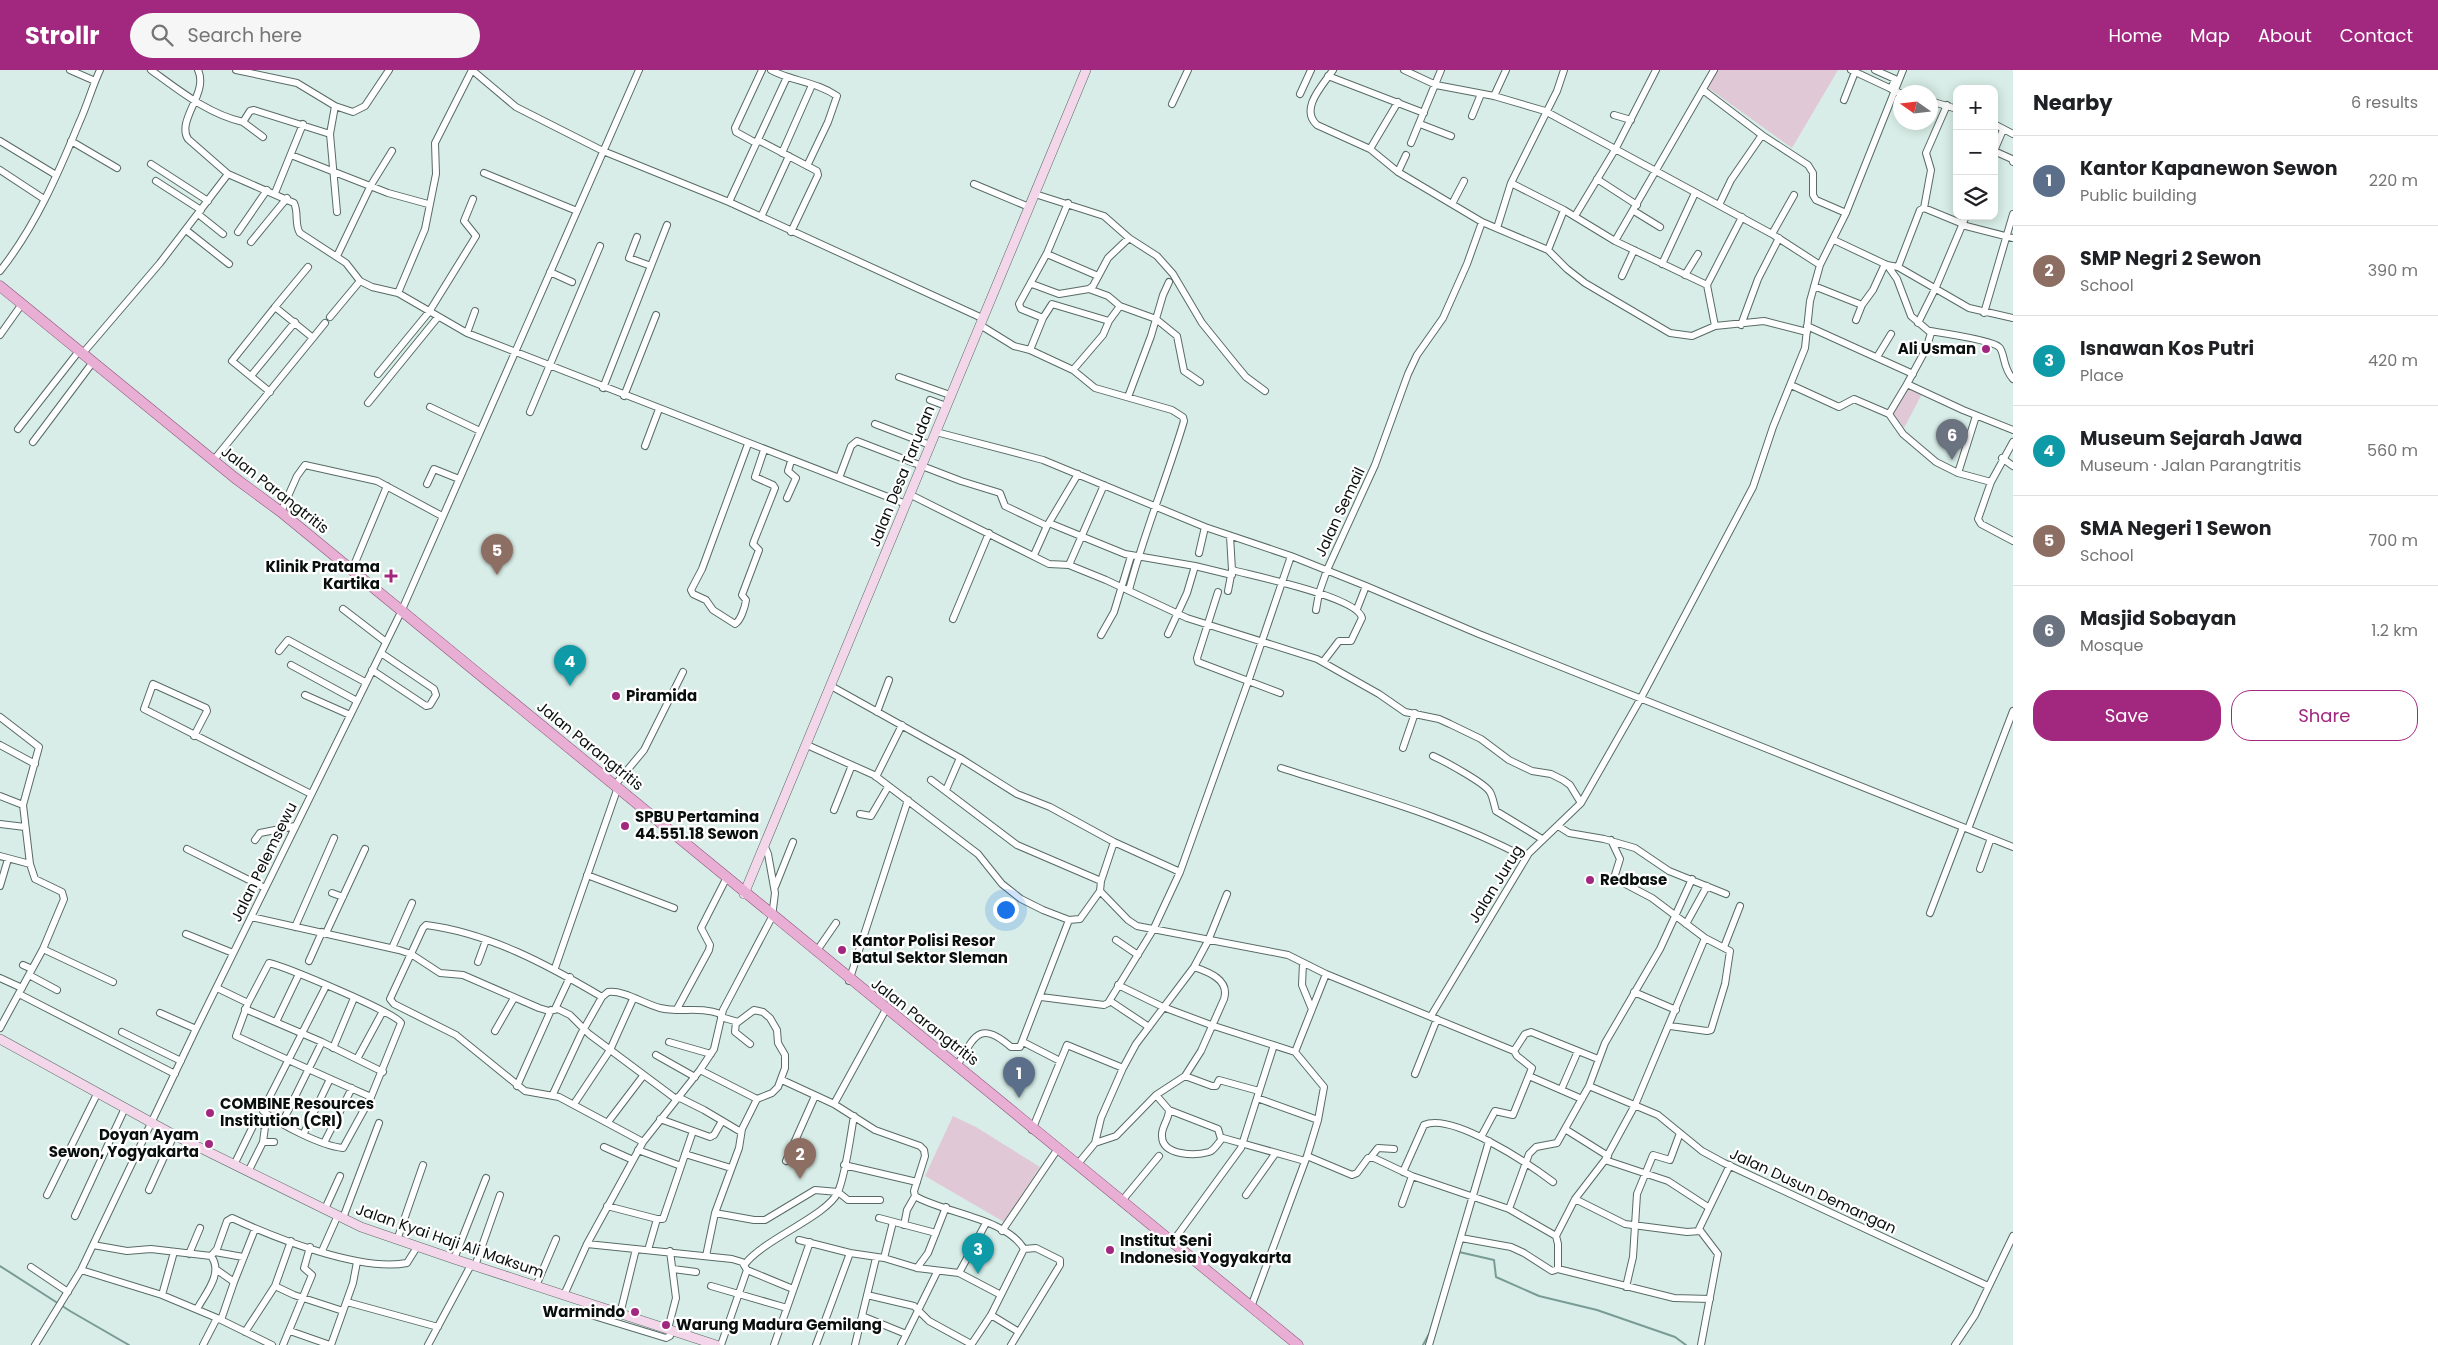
<!DOCTYPE html>
<meta charset="utf-8">
<style>
body{margin:0;font-family:Poppins,sans-serif;background:#f6f6f6;color:#202124}
.controls{position:absolute;right:15px;top:15px;display:grid;overflow:hidden;border-radius:10px;box-shadow:0 2px 12px #0003}
.controls button{width:45px;height:45px;display:grid;place-items:center;padding:0;border:0;border-bottom:1px solid #e0e0e0;background:#fff;color:#202124;font:25px sans-serif}
.compass{position:absolute;left:1893px;top:15px;width:45px;height:45px;border-radius:50%;background:#fff;box-shadow:0 2px 12px #0003;rotate:284deg}
.you{position:absolute;left:1005px;top:839px;width:18px;height:18px;margin:-12px;border:4px solid #fff;border-radius:50%;background:#1a73e8;box-shadow:0 0 0 8px #1a73e833}
.badge{display:grid;place-items:center;width:32px;height:32px;border-radius:50%;background:#a2287f;color:#fff;font-size:16px;font-weight:700}
.pin{position:absolute;translate:-50% -41px;filter:drop-shadow(0 1px 2px #0008)}
.pin::after{content:'';position:absolute;top:26px;width:18px;height:15px;background:inherit;clip-path:polygon(0 0,100% 0,50% 100%)}
.list{margin:0;padding:0;list-style:none}
h2{display:flex;justify-content:space-between;align-items:center;height:65px;margin:0;padding:0 20px;font-size:21px}
h2 small{font-size:16px;font-weight:400;color:#757577}
.list li{display:grid;grid-template-columns:32px 1fr auto;gap:15px;align-items:center;box-sizing:border-box;height:90px;padding:0 20px;border-top:1px solid #e0e0e0}
.list b{display:block;font-size:19px;white-space:nowrap}
.list p{margin:0;font-size:16px;white-space:nowrap;color:#757577}
.list em{font-size:16px;font-style:normal;color:#757577}
.actions{display:flex;gap:10px;padding:15px 20px}
.actions a{flex:1;padding:11px 0;border:1px solid #a2287f;border-radius:20px;text-align:center;font-size:18px;color:#a2287f}
.actions .main{background:#a2287f;color:#fff}
.icon{flex:none;width:28px;height:28px;fill:none;stroke:currentColor;stroke-width:2;stroke-linecap:round;stroke-linejoin:round}
.map{position:relative;flex:none;width:2013px;height:1275px;overflow:hidden}
header{display:flex;align-items:center;gap:30px;box-sizing:border-box;height:70px;padding:0 25px;background:#a2287f;color:#fff}
header strong{font-size:24px}
nav{display:flex;gap:28px;margin-inline-start:auto;font-size:18px}
.search{width:350px;height:45px;background:#f6f6f6;display:flex;align-items:center;gap:12px;box-sizing:border-box;padding:0 18px;border-radius:28px;color:#757577;font-size:19px}
main{display:flex}
aside{flex:1;background:#fff}
.map>svg:first-child{display:block}
.green{fill:#e1c8d6}
.lines{fill:none;stroke-linecap:round;stroke-linejoin:round}
.stream{stroke:#789c93;stroke-width:2}
.street-casing{stroke:#586b66;stroke-width:8}
.secondary-casing{stroke:#586b66;stroke-width:10}
.primary-casing{stroke:#8f537b;stroke-width:11}
.street{stroke:#fff;stroke-width:6}
.secondary{stroke:#f3d6e9;stroke-width:9}
.primary{stroke:#e8aed3;stroke-width:10}
.poi-dot{fill:#a2287f;stroke:#fff;stroke-width:2}
.labels{text-anchor:middle;stroke-width:4.5;stroke-linejoin:round;paint-order:stroke}
.poi-label{font-size:15px;font-weight:bold;fill:#080f0d;stroke:#fff;text-anchor:start}
.street-label{font-size:15px;fill:#080f0d;stroke:#fff}
</style>
<header>
<strong>Strollr</strong>
<div class="search"><svg class="icon" aria-label="search" viewBox="0 0 24 24"><circle cx="10" cy="10" r="6"/><path d="M15 15l6 6"/></svg>Search here</div>
<nav><a>Home</a><a>Map</a><a>About</a><a>Contact</a></nav>
</header>
<main>
<div class="map">
<svg width="2013" height="1275" viewBox="0 0 2013 1275">
<rect width="100%" height="100%" fill="#d8ede7"/>
<path class="green" d="M1717 0H1838L1792 78 1707 17Z
M1908 316 1923 322 1904 358 1892 342Z
M953 1046 976 1057 1040 1097 1004 1152 925 1106Z"/>
<g class="lines">
<path class="stream" d="M1459 1182 1494 1190 1496 1207 1539 1226 1597 1240 1675 1267 1686 1275
M0 1196 70 1241 129 1275
M1423 1275 1429 1264"/>
<g class="street-casing">
<path id="street" d="M70 0 95 11
M151 0C180 21 208 44 243 52L250 41 254 40 330 64
M198 0C209 23 176 50 188 69L228 104 294 133C299 143 294 154 300 163L346 193 360 211 372 217 398 223 467 263 906 434
M236 0 297 13 335 36 353 42 365 36 389 0
M472 0 516 37 603 81 729 132 982 248
M771 0C791 11 817 12 837 26L828 52 807 96
M1333 0C1323 15 1299 39 1317 55L1370 79 1398 102 1482 152 1548 180 1567 199 1585 213 1670 263 1692 266 1715 256 1764 251 1807 262
M1404 0 1436 15 1494 26 1545 41 1772 164 1820 195
M1851 0 1900 23
M1875 0 1895 9 1891 19
M1328 6 1424 43
M1703 20 1762 65 1808 95 1813 103V125L1816 130 1846 143
M1300 24 1311 0
M1494 26 1506 0
M1844 30 1855 2
M1930 31 1957 39
M1172 34 1188 0
M335 36 330 64 337 142
M1614 45 1631 50
M1472 46 1481 24
M243 52 263 67
M1420 54 1451 66
M1994 54 2013 64
M758 70 817 101 818 105 791 162
M0 71 56 105
M71 71 117 98
M756 73 736 62 735 58 762 0
M1411 73 1441 0
M1370 79 1398 32
M1994 81 2012 89 2013 92
M1994 81 2003 60
M782 83 812 15
M291 85 388 123 428 134
M151 94 208 131
M0 100 44 129
M1398 102 1406 85
M484 103 577 141
M1597 109 1637 135
M156 111 201 140
M1511 113 1564 140 1615 171 1707 215 1715 256
M974 114 1029 137
M275 123 303 54
M1035 124 1104 146 1129 168 1157 186 1173 204 1202 253 1236 295 1246 307 1265 321
M729 132 787 7
M1452 134 1464 111
M1719 135 1731 110 1762 65
M1924 138 1931 100 1926 83 1947 35
M1634 141 1660 157
M198 144 223 164
M1575 146 1616 78 1656 0
M761 147 789 86
M1962 155 2013 168
M1497 158 1511 113 1557 21 1564 0
M186 160 229 194
M238 162 267 120
M1772 164 1794 125
M637 167 629 188 651 196
M1834 170 1887 195 1898 197 1969 238 2013 248
M1615 171 1714 0
M251 172 287 128
M1548 180 1564 140
M1047 184 1098 206
M337 186 371 115 392 81
M1662 194 1695 123
M1887 195 1897 209 1911 246 1931 263 1926 279 1907 314 1963 340 2013 360
M1898 197 1920 140 1924 138 1963 154
M0 201C35 157 58 104 79 53 87 36 92 17 100 0
M550 202 572 212
M1685 205 1698 184
M1622 206 1634 180
M1032 214 1059 224 1089 219 1108 226 1120 236 1156 249 1177 266 1184 301 1200 312
M1707 215 1742 147
M1814 216 1862 235 1873 220 1885 194
M1089 219 1093 216 1108 188 1129 168
M398 223 425 159 436 104 435 73 472 0
M275 237 308 197
M1984 243 2013 144
M330 247 360 211
M1043 248 1021 239 1019 234 1047 183 1068 133
M1856 250 1862 235
M1918 253 1936 217 1966 146
M980 255 1014 276 1030 280 1073 300 1095 318 1172 340 1183 347 1184 351C1167 408 1144 463 1129 520
M1741 255 1758 209 1779 168
M1807 256 1913 304
M1930 261C1942 263 1992 270 1999 277 2005 282 2002 297 2013 309
M467 263 475 241
M0 265 22 234
M1030 280 1043 248 1052 234 1109 251
M83 283 160 193 228 104
M1877 287 1891 264
M1073 300 1103 265 1109 251 1120 236
M378 304 429 242 476 166 464 151 473 129
M251 306 295 252
M899 307 950 325
M1791 315 1839 337 1854 329 1889 344 1903 364 1936 392 1958 403 1991 412
M603 318 667 155
M270 322 232 291 275 237 313 268
M624 326 656 245
M1128 327 1151 266 1163 225 1169 212
M930 330 946 336
M368 333 438 247
M430 337 480 361
M530 342 600 176
M1889 344 1907 314
M875 354 930 375
M18 359 79 281
M936 362 1043 390 1205 457 1291 486 1366 516 1479 564 2013 777
M33 372 93 292
M2013 372 1991 412 1978 449 1981 454 2013 471
M748 374 702 499 691 520 693 524 706 530 713 540 735 554C741 550 745 537 746 530L742 525 759 480 753 474 754 471 775 418 773 415 755 407 764 380
M645 376 659 339
M2002 388 2013 396
M213 391 325 253
M1958 403 1976 346
M839 408 851 376 857 371 961 411 1000 423 1005 436 1047 456
M427 414 434 399 459 409
M909 424 1049 494 1069 495 1106 510 1187 548 1317 589 1379 624 1405 642 1439 649 1450 654 1481 669 1509 690 1532 701 1551 704 1563 710 1570 715 1581 733
M787 428 796 408 788 401 791 391
M281 442 297 406 305 395 377 411 442 446
M1049 453 1125 484 1195 496 1232 505
M1199 483 1205 457
M1034 485 1047 456 1078 404
M1069 495 1104 415
M352 500 387 416
M1232 500C1254 506 1358 527 1362 548L1351 571H1339L1323 592
M1228 521 1232 500 1230 466
M1218 522 1197 588 1198 592 1280 623
M343 539 386 572
M1357 539 1366 516
M1316 540 1319 523 1327 500 1375 395 1408 304 1417 285 1443 248 1467 194 1482 152
M953 549 989 463
M1168 564 1187 523 1195 496
M1101 565 1114 542 1131 486
M279 581 288 570 365 612
M291 595 357 631
M372 600 426 636 430 635 436 625 434 619 381 583
M831 616 960 688 1017 724 1050 737 1114 772 1180 802
M305 625 350 645
M877 642 889 610
M0 647 39 677 23 735 30 794
M194 666 207 641 206 638 153 614 144 639 311 724
M0 675 35 694
M807 675 874 705 978 784 1002 814 1021 829 1043 840 1069 850 1080 849 1100 821 1101 811 1017 775 931 710
M1403 678 1415 643
M1433 686C1444 691 1485 713 1490 722 1493 727 1494 735 1496 741L1542 769
M1281 698C1363 724 1450 747 1526 788
M876 707 902 655
M615 715 644 680 683 602
M946 720 960 688
M0 726 23 735
M834 740 852 695
M860 744 871 746 888 717
M0 754 25 757
M1558 756 1569 763 1604 769 1635 778 1669 801 1726 824
M1968 759 2013 641
M255 770 260 763 295 756
M1611 770 1620 789 1614 808 1652 828 1705 868 1730 881 1725 914 1711 960 1707 961 1670 956
M187 779 265 818
M0 786 30 794 35 809 62 822 64 829 43 879 0 958
M1980 799 1991 768
M587 805 674 838
M1101 811 1114 772
M0 816 8 789
M775 817 793 772
M1100 821 1128 850 1137 856 1288 885 1326 904 1514 981 1525 964 1531 962 1598 989
M332 823 343 827
M1930 843 1963 757
M251 847 399 880 411 884 440 903 463 905 539 938 549 941 558 939 570 945 589 964 676 1029
M1686 854 1707 816
M295 857 334 768
M326 863 365 779
M186 864 233 883
M1116 870 1138 885
M1724 877 1740 836
M392 878 412 833
M43 879 113 912
M816 882 836 853
M309 891 322 862
M478 892 486 870
M1303 893 1302 915 1311 937
M23 895 32 899
M555 898 618 717
M29 905 57 920
M0 908 22 918
M849 911 908 730
M1118 915 1163 937 1211 955 1295 982 1324 1017 1318 1050 1307 1086 1251 1237
M326 916 263 1040V1041C280 1055 322 1076 343 1078L371 1027 401 953C397 943 286 897 269 893L248 933 236 966C281 987 326 1007 371 1027
M217 918 248 933
M1634 922 1676 940
M19 924 175 1004
M602 927C548 895 489 863 426 855L423 858 390 929 394 934 456 965 525 1021 559 1027 643 1072
M1041 927 1104 935 1108 933 1153 860 1180 802 1248 612 1291 486
M1110 931 1149 957
M245 939 322 972 383 1002
M555 939 570 907
M677 939 709 880 710 875 701 858 726 809
M160 943 196 959
M1431 946 1529 783 1581 733 1641 628 1753 417 1773 357 1805 278 1810 231 1820 195 1846 143 1903 0
M276 952 299 904
M736 952 735 962 750 974
M495 961 514 928
M122 962 181 991
M669 972 711 984
M1023 972 1060 991
M333 978 354 928
M1295 982 1326 904
M656 985 695 1007
M357 989 383 941
M957 996C974 967 979 949 1011 977H1020L1069 850
M700 1000 757 1029
M1415 1004 1437 949
M1185 1006 1212 1016H1216L1219 1010 1259 1021
M1529 1006 1582 1029
M782 1010 834 1034 875 1060 920 1076 924 1080 925 1086 914 1121 915 1126 907 1140 904 1155
M517 1016 551 940
M1589 1016 1658 1045 1702 1081 1724 1093 1988 1216
M1561 1020 1578 981
M553 1024 581 964 602 927 608 922C624 920 644 934 660 938 681 943 699 936 721 944
M1156 1025 1169 1040C1169 1050 1161 1057 1162 1066 1162 1086 1196 1086 1209 1082 1215 1080 1218 1072 1223 1068L1305 1091
M678 1027 704 1040 741 1062
M1257 1028 1318 1050
M574 1034 610 980 633 929
M834 1034 885 941
M1169 1040 1218 1059 1221 1069
M660 1049 710 1067 714 1065 722 1051
M608 1052 643 1006
M282 1053 322 972
M1565 1059 1608 1086
M1032 1060 1067 975 1123 998
M304 1063 330 1009
M1481 1067 1495 1041 1513 1045 1532 998 1517 986 1514 981
M324 1073 352 1018
M1095 1073 1116 1066 1156 1025 1185 1006 1201 981 1224 929C1230 910 1209 902 1194 897
M604 1077 633 1090
M638 1080 681 1096
M685 1084 731 1098
M1307 1086 1352 1105 1357 1103 1368 1088H1374L1412 1106 1509 1139 1556 1166 1558 1174V1199
M1371 1087 1378 1078 1394 1079
M1605 1090 1668 1111 1708 1137
M786 1091 815 1026
M234 1095 256 1050 265 1057 263 1072
M844 1095 917 1112
M1077 1095 1095 1073 1101 1048 1123 998 1136 974 1194 897 1208 871 1227 824
M248 1102 263 1072H274
M1403 1102 1424 1055C1452 1042 1529 1094 1553 1112
M149 1120 174 1065
M47 1125 98 1022
M1246 1125 1275 1084
M915 1126C943 1143 1006 1148 1024 1179L1036 1178 1060 1190V1195L1011 1275
M1575 1129 1625 1154 1687 1162 1700 1161
M1121 1132 1159 1086
M1402 1134 1412 1106
M607 1136 657 1149H663L693 1061
M325 1139 340 1106
M1509 1139 1529 1084 1536 1077 1557 1073 1589 1016 1605 973 1660 879 1692 809
M715 1143 754 1150H765L815 1120 838 1122 848 1130H880
M75 1146 125 1038
M343 1148 379 1053
M879 1148 936 1163
M1002 1161 1057 1080
M1556 1166 1575 1129 1605 1090 1635 1035 1705 868
M1461 1168 1511 1177 1524 1183 1552 1201 1558 1199 1674 1228 1710 1229
M397 1170 423 1095
M799 1170 850 1183 884 1188 917 1198 959 1203 1001 1225
M587 1174 732 1189 742 1192 747 1200 793 1219
M1171 1174 1241 1078 1274 975
M93 1175 127 1181 151 1179 211 1186 217 1179 227 1151 232 1148C275 1168 361 1202 407 1193L417 1177
M648 1180 657 1149
M322 1181 338 1145
M215 1182 243 1187
M189 1184 200 1158
M706 1186 715 1143 739 1078 742 1059 757 1029 772 1023 778 1017 785 998V985L778 973 777 960 770 948 763 942 754 940 738 952 721 947
M884 1188 893 1152
M454 1189 486 1108
M745 1194C764 1169 827 1146 838 1122 846 1103 850 1068 854 1046
M475 1196 500 1125
M31 1197 68 1222
M917 1198 928 1183 946 1137
M673 1199 696 1202
M81 1200 162 1225 217 1248 272 1275
M217 1200 234 1212 221 1250
M959 1203 986 1153
M234 1212 255 1159
M275 1216 294 1225 343 1241
M536 1216 556 1169
M711 1216 787 1238
M1626 1217 1633 1187 1637 1124 1653 1085 1670 1090 1680 1063
M162 1225 174 1182
M564 1225 587 1174 643 1072 700 1000 714 979 723 940 772 847 775 823 768 784 765 777
M867 1225 914 1236 929 1251 971 1274
M347 1232 438 1257
M197 1239C205 1224 224 1203 211 1186
M620 1244 636 1179
M991 1245 1019 1262
M594 1246 666 1268 670 1266 671 1260
M862 1246 906 1264
M668 1259 676 1228 670 1181
M290 1261 330 1275
M245 1262 275 1216 291 1171
M35 1275 81 1200 196 959 401 542 639 0
M203 1275 217 1248
M283 1275 312 1205 304 1198 310 1177
M331 1275 353 1213 357 1192
M428 1275 471 1195
M721 1275 747 1200
M774 1275 810 1172
M816 1275 850 1183
M855 1275 876 1188
M901 1275 937 1202
M971 1275 991 1245 1024 1179
M1429 1275 1489 1071
M1701 1275 1718 1184 1699 1159 1730 1095
M1955 1275 1975 1245 2013 1166"/>
</g>
<g class="secondary-casing">
<path id="secondary" d="M744 824 1086 0
M0 969 174 1065 361 1157 454 1189 716 1275"/>
</g>
<g class="primary-casing">
<path id="primary" d="M0 216 235 408 281 442C620 720 958 999 1298 1275"/>
</g>
<use href="#street" class="street"/>
<use href="#secondary" class="secondary"/>
<use href="#primary" class="primary"/>
</g>
<g class="poi-dot">
<circle cx="1986" cy="279" r="5"/>
<path d="M388.5 498.5h5v5h5v5h-5v5h-5v-5h-5v-5h5z"/>
<circle cx="616" cy="626" r="5"/>
<circle cx="625" cy="756" r="5"/>
<circle cx="1590" cy="810" r="5"/>
<circle cx="842" cy="880" r="5"/>
<circle cx="210" cy="1043" r="5"/>
<circle cx="209" cy="1074" r="5"/>
<circle cx="1110" cy="1180" r="5"/>
<circle cx="635" cy="1242" r="5"/>
<circle cx="666" cy="1255" r="5"/>
</g>
<g class="labels">
<g class="poi-label">
<text x="1976" y="284" text-anchor="end">Ali Usman</text>
<text x="380" y="502" text-anchor="end">Klinik Pratama<tspan x="380" dy="17">Kartika</tspan></text>
<text x="626" y="631">Piramida</text>
<text x="635" y="752">SPBU Pertamina<tspan x="635" dy="17">44.551.18 Sewon</tspan></text>
<text x="1600" y="815">Redbase</text>
<text x="852" y="876">Kantor Polisi Resor<tspan x="852" dy="17">Batul Sektor Sleman</tspan></text>
<text x="220" y="1039">COMBINE Resources<tspan x="220" dy="17">Institution (CRI)</tspan></text>
<text x="199" y="1070" text-anchor="end">Doyan Ayam<tspan x="199" dy="17">Sewon, Yogyakarta</tspan></text>
<text x="1120" y="1176">Institut Seni<tspan x="1120" dy="17">Indonesia Yogyakarta</tspan></text>
<text x="625" y="1247" text-anchor="end">Warmindo</text>
<text x="676" y="1260">Warung Madura Gemilang</text>
</g>
<g class="street-label">
<text transform="translate(902 406) rotate(-68)" y="5">Jalan Desa Tarudan</text>
<text transform="translate(275 420) rotate(38)" y="5">Jalan Parangtritis</text>
<text transform="translate(1340 442) rotate(-65)" y="5">Jalan Semail</text>
<text transform="translate(590 676) rotate(39)" y="5">Jalan Parangtritis</text>
<text transform="translate(264 792) rotate(-64)" y="5">Jalan Pelemsewu</text>
<text transform="translate(1496 814) rotate(-58)" y="5">Jalan Jurug</text>
<text transform="translate(925 952) rotate(38)" y="5">Jalan Parangtritis</text>
<text transform="translate(1813 1121) rotate(25)" y="5">Jalan Dusun Demangan</text>
<text transform="translate(450 1171) rotate(19)" y="5">Jalan Kyai Haji Ali Maksum</text>
</g>
</g>
</svg>
<div class="controls">
<button>+</button>
<button>−</button>
<button><svg class="icon" aria-label="layers" viewBox="0 0 24 24"><path d="M12 4l9 5-9 5-9-5zM3 14l9 5 9-5"/></svg></button>
</div>
<svg class="compass" viewBox="-18 -18 36 36"><path d="M0-13l5 13h-10z" fill="#e53935"/><path d="M0 13l5-13h-10z" fill="#757577"/></svg>
<div class="you"></div>
<div class="pin badge" style="left:1019px;top:1028px;background:#5c6f8a">1</div>
<div class="pin badge" style="left:800px;top:1109px;background:#8d6e63">2</div>
<div class="pin badge" style="left:978px;top:1204px;background:#0f9aa8">3</div>
<div class="pin badge" style="left:570px;top:616px;background:#0f9aa8">4</div>
<div class="pin badge" style="left:497px;top:505px;background:#8d6e63">5</div>
<div class="pin badge" style="left:1952px;top:390px;background:#6b7280">6</div>
</div>
<aside>
<h2>Nearby<small>6 results</small></h2>
<ul class="list">
<li><span class="badge" style="background:#5c6f8a">1</span><div><b>Kantor Kapanewon Sewon</b><p>Public building</p></div><em>220 m</em></li>
<li><span class="badge" style="background:#8d6e63">2</span><div><b>SMP Negri 2 Sewon</b><p>School</p></div><em>390 m</em></li>
<li><span class="badge" style="background:#0f9aa8">3</span><div><b>Isnawan Kos Putri</b><p>Place</p></div><em>420 m</em></li>
<li><span class="badge" style="background:#0f9aa8">4</span><div><b>Museum Sejarah Jawa</b><p>Museum · Jalan Parangtritis</p></div><em>560 m</em></li>
<li><span class="badge" style="background:#8d6e63">5</span><div><b>SMA Negeri 1 Sewon</b><p>School</p></div><em>700 m</em></li>
<li><span class="badge" style="background:#6b7280">6</span><div><b>Masjid Sobayan</b><p>Mosque</p></div><em>1.2 km</em></li>
</ul>
<div class="actions"><a class="main">Save</a><a>Share</a></div>
</aside>
</main>
